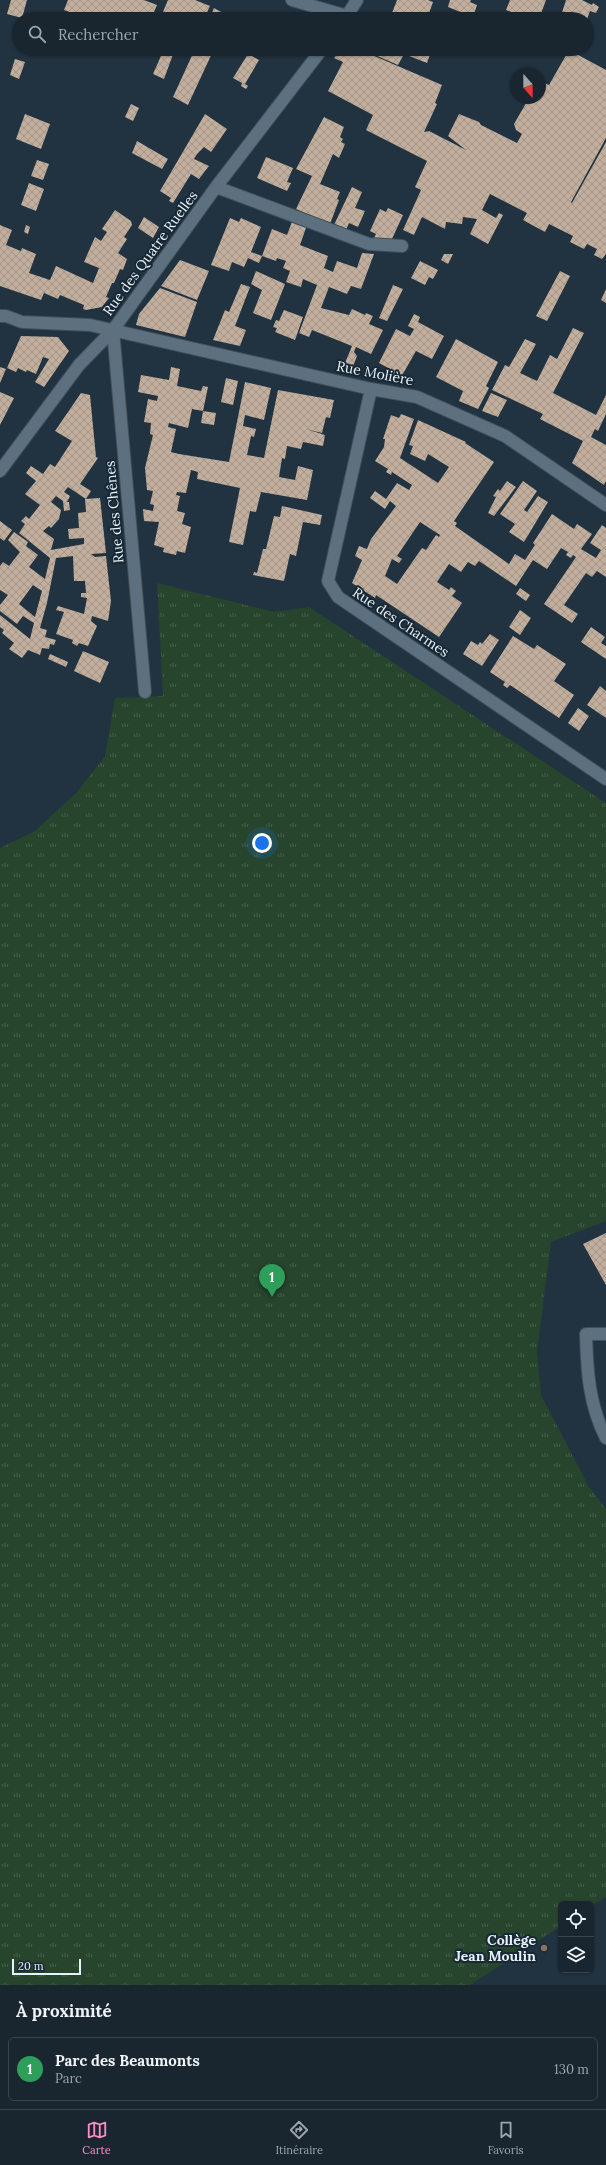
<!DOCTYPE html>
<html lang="fr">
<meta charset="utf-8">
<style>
body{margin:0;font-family:Lora,serif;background:#26323c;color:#f1f3f6}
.controls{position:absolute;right:12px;bottom:12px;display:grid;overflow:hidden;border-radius:6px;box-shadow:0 1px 3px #0004}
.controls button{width:36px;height:36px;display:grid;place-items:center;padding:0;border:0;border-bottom:1px solid #37434c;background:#192630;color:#f1f3f6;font:20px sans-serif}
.compass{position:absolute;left:510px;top:68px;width:36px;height:36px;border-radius:50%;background:#192630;box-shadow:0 1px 3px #0004;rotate:159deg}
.scale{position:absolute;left:12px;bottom:10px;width:69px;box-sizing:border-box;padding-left:4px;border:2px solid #e7f2fb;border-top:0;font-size:11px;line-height:14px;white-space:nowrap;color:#e7f2fb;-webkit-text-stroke:3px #182835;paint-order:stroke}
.you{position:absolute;left:262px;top:843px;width:14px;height:14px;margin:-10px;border:3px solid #fff;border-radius:50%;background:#1a73e8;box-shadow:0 0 0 6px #1a73e833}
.badge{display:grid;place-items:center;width:26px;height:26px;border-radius:50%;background:#f98fc8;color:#fff;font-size:13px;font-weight:700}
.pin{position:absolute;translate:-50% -33px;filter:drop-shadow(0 1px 2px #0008)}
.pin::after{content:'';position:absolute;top:21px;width:14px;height:12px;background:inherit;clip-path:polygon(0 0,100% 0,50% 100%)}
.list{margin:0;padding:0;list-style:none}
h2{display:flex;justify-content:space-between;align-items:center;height:52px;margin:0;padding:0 16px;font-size:17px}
h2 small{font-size:13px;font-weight:400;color:#9fa5ab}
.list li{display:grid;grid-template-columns:26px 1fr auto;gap:12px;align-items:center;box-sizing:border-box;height:64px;margin:0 8px 8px;padding:0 8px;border:1px solid #37434c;border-radius:6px}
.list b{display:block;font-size:15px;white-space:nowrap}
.list p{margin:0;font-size:13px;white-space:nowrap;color:#9fa5ab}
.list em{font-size:13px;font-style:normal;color:#9fa5ab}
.icon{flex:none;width:22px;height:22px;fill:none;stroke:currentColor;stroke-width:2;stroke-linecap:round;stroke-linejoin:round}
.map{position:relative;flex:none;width:606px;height:1985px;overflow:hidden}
.search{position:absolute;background:#192630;box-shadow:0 1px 3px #0004;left:12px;right:12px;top:12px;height:44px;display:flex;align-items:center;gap:10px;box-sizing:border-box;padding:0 14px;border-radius:22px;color:#9fa5ab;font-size:15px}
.sheet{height:124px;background:#192630}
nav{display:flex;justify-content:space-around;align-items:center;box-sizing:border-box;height:56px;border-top:1px solid #37434c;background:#192630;font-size:11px;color:#9fa5ab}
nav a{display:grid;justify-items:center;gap:2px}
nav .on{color:#f98fc8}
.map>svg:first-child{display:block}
.park{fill:url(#park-tufts)}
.building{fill:url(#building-cross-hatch);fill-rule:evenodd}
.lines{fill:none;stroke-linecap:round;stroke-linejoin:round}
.lane-casing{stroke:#3f4e59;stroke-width:14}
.street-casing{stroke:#3f4e59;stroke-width:14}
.lane{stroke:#5d707f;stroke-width:12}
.street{stroke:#5d707f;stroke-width:12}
.education-dot{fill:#8d6e63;stroke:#182835;stroke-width:1.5}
.labels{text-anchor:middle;stroke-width:4;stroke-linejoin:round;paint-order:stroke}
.street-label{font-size:14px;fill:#e7f2fb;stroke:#182835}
.poi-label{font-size:14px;font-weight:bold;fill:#e7f2fb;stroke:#182835;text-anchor:end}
</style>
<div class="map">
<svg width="606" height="1985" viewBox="0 0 606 1985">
<defs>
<pattern id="park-tufts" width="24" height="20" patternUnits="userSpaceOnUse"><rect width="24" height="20" fill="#27442d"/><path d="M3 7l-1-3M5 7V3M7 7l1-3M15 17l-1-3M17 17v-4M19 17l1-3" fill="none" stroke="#465f4c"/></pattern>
<pattern id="building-cross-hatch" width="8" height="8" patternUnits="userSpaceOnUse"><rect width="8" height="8" fill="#c1ae9c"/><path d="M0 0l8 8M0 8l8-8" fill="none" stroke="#a29588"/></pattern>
</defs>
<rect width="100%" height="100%" fill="#213240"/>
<path class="park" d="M157 583 274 612 309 607 606 803V1221L551 1242 537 1352 541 1395 589 1487 606 1509V1897L591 1906V1904H561V1926L470 1985H0V848L35 831 77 792 105 756 115 698 163 696Z"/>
<path class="building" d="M11 0H27L22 18 7 14Z
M68 0H144L157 5 151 19H88L64 10Z
M168 0H195L210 6 204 19H160Z
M397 0H428L433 2 427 19H410L392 13Z
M450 0H471L470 2 477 5 473 17 448 7Z
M510 0H546L539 19H531L506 10Z
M566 0H582L592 5 593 3 599 7 596 13 590 11 587 19H560Z
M214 8 234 19H209Z
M164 49H175L164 79 153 74Z
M195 49H214L188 105 173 97Z
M341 49H358L442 85 435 103 437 104 424 132 429 131 466 150 448 136 459 114 479 122 481 125 517 143 522 134 516 130 514 124 529 98H540V81L549 85 569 50 606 70V138L571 202 572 203 606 142V254L602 259 594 255 597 249 587 244 584 249 570 242 573 236 549 224 545 232 532 225 523 220 527 213 490 194 482 210 496 218 499 213 503 215 488 244 470 234 477 219 463 217 462 224 446 222 445 229 422 217 414 235 403 230 421 190 415 187 427 161 366 130 373 115 328 91 343 62 334 58Z
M361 49H432L427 63 404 54 398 65Z
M248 54 259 60 245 84 248 86 246 89 241 86 242 83 233 78Z
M15 59 25 62 19 79 10 75Z
M131 104 139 108 133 121 125 117Z
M25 114 50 124 41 149 16 139Z
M205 114 227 129 211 152 204 147 197 154 194 159 209 166 199 179 191 174 173 203 169 201 171 198 160 191Z
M324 117 344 127 340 137 343 139 341 142 345 144 339 158 333 154 320 184 340 192 337 199 339 200 330 224 296 209 312 176 296 169Z
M137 141 168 159 162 169 132 153Z
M266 157 293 168 287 182 291 183 287 191 257 178Z
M37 160 49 164 43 180 31 176Z
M29 183 44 189 36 211 21 205Z
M352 187 362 192 355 208 365 211 358 227 349 223 346 230 334 225Z
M388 208 403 215 391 241 374 238 376 234 370 231 380 209 386 212Z
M115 210 131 221 132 225 124 237 127 239 118 253 127 259 123 270 120 269 114 283H112L106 297 109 298 102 307 86 310 83 309 84 305 60 295 58 299 44 293 41 300 0 286V225L12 230 6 245 21 251 22 248 36 254 29 273 50 280 56 266 93 283 99 268 84 262 95 237 101 241 107 232 102 229Z
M144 217 159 227 153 238 138 228Z
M230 218 239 222 241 218 261 227 251 252 262 256 259 263 248 258 244 267 232 262 229 271 211 265Z
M293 219 307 225 300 245 328 256 324 268 333 272 337 261 357 268 362 253 374 254 361 289 351 286 347 294 329 287 321 308 349 315 352 309 365 315 366 313 373 316 369 324 383 330 371 354 356 347 354 352 357 356 352 369 343 368 352 346 312 330 309 337 299 333 317 285 303 279 301 287 286 282 290 271 283 268 286 261 277 258 276 261 262 256 272 229 287 235Z
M26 225 30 227 28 234 24 232Z
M444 254H453L448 264 441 260Z
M180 260 209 271 197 300 161 286Z
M420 261 438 270 433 279 429 277 425 285 411 278Z
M256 271 285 284 271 320 253 313 262 290 251 284Z
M560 271 570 276 547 321 536 316Z
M241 284 250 287 235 326 246 330 240 346 213 340 225 310 229 312Z
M393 285 403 289 387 321 379 318Z
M160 288 197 302 185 337 136 325 139 314Z
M606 289V303L601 300Z
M284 310 303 317 295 340 275 332 277 328 273 327 276 320 279 321Z
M414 314 420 317 418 322 444 336 432 359 416 351 400 379 389 377 392 370 379 363 396 329 410 336 414 329 408 326Z
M573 328 584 333 553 393 596 415 606 395V414L598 431 595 429 591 437 606 445V481L604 485 572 463 583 441 540 419 543 414 492 390 505 365 509 367 525 339 536 344 520 373 537 381 550 355 557 359Z
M21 336 58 337 69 351 44 387 35 382 49 359 43 357 36 374 27 370 26 372 18 368 16 372 7 368Z
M456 339 498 362 486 386 489 388 478 409 459 401 463 391 436 377Z
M0 367 6 369 0 383Z
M171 367 180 369 177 386 201 391 203 386 208 387 203 411 192 409 188 428 169 423 168 427 176 429 171 452 179 454 229 462 245 382 271 388 264 420 245 415 243 426 256 429 254 437 251 436 247 455 264 458 278 390 334 400 330 418 326 417 322 433 306 429 325 435 323 446 303 442 301 449 287 446 285 459 282 458 279 477 295 480 298 466 313 470 307 500 261 492 256 512 250 511 243 545 229 542 240 488 197 479 198 472 191 470 186 493 177 492 176 495 180 496 177 511 185 513 182 524 191 527 185 553 177 551 176 555 163 552 164 548 154 545 159 522 144 521 143 509 153 511 154 505 150 504 153 491 147 490 145 468 153 435 150 434 151 423 144 422 148 399 157 401 158 396 138 392 141 375 169 380Z
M226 378 238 381 233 405 221 402Z
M0 392 14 398 0 425Z
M81 393 90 395 96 457 98 458 80 484 91 491 86 499 68 487 64 492 70 496 67 502H69L70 510 64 511 63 501 56 496 51 502 61 510 59 519 51 528 49 526 43 531 54 539 51 550 84 544V538L69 539 68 529 79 528 78 513 86 512 85 499 100 498 106 553 91 554 95 557 106 556 111 601 108 621 92 616 91 621 97 626 88 646 79 643 77 646 72 643 73 640 56 634 64 612 56 610 58 606 84 614 87 598 81 597V593H86L85 581H74L73 556 56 558 47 603 40 628 47 630 45 637 56 640 54 645 50 644 49 649 42 648 40 655 28 650 22 658 9 649 14 643 2 633 4 630 0 627V615L30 639 34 623 23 616 17 624 0 611V605L8 595 0 590V566L3 562 9 566 20 552 8 540 14 532 28 542 26 546 38 555 29 567 45 579 50 558 19 533 25 524 21 521 26 516 29 519 40 505 25 494 36 481 26 473 31 466 43 474 50 464 55 467 72 441 55 431ZM33 585 42 591 35 617 19 604Z
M491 393 507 400 498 417 482 411Z
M203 411 216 413 214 425 201 423Z
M401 414 414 419 400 458 438 483 449 467 428 454 425 461 410 454 413 446 409 445 418 420 466 442 465 443 494 462 454 521 457 523 455 526 509 564 515 554 525 560 535 545 533 543 552 514 574 529 577 524 592 534 581 549 596 558 601 550 590 543 602 525 606 528V577L597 571 592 577 586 573 564 605 578 614 572 623 544 604 576 557 573 555 571 558 566 555 568 552 561 548 547 569 533 560 516 586 479 561 475 566 468 562 461 572 449 564 437 582 449 590 451 587 456 591 452 596 462 603 439 637 376 595 375 598 352 583 362 560 355 556 359 546 367 549 371 539 396 506 390 501 385 509 370 498 375 491 386 499 397 483 409 490 412 485 392 472 391 475 386 472 388 469 375 461 384 447 385 439H383L391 415 399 418ZM420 522 440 535 439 537 436 535 426 550 422 548 397 584 385 576 392 559 399 563 402 559 397 556Z
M507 481 516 487 494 516 488 513 496 497 493 496 498 489 500 491Z
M523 481 537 491 524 510 527 512 538 496 548 502 524 542 509 532 515 524 500 514Z
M282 506 322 515 320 525 303 522 296 556 290 554 284 581 253 575 254 572 257 573 263 549H266L274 516 280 517Z
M0 521 12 530 4 541 0 538Z
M520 588 530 595 526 601 516 594Z
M520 610 531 618 520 635 509 627Z
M591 627 605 637 601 643 606 646V659L581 642Z
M490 634 499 640 482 666 463 654 471 641 478 645 480 642 482 644Z
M513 636 534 649 537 645 566 664 554 681 574 695 559 718 510 685 507 688 503 685 505 682 490 672Z
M83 651 109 662 100 683 74 671Z
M50 654 68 662 66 667 48 659Z
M600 686 606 691V718L587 705Z
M578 708 589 716 579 731 568 723Z
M606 1233V1285L583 1244Z"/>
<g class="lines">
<g class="lane-casing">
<path id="lane" d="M606 1334H586C587 1371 589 1405 606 1438"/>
</g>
<g class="street-casing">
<path id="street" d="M292 0 347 16
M345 19 357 0
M216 187 369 244 402 246
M0 316H6L22 322 90 325 371 389 417 397 505 436 606 505
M113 330 145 692
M371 389 328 581 338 597 606 779
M0 471 79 365 113 330 216 187 322 49"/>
</g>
<use href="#lane" class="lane"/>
<use href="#street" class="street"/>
</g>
<circle class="education-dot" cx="544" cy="1948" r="4"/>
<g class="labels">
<g class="street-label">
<text transform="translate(150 253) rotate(-54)" y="5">Rue des Quatre Ruelles</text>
<text transform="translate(375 373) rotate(11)" y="5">Rue Molière</text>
<text transform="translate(114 512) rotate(-95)" y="5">Rue des Chênes</text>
<text transform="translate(401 622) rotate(34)" y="5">Rue des Charmes</text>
</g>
<g class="poi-label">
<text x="536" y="1945">Collège<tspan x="536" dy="16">Jean Moulin</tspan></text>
</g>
</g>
</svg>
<div class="controls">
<button><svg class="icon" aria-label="locate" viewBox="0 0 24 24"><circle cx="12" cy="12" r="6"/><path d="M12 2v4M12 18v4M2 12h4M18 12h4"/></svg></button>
<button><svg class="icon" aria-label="layers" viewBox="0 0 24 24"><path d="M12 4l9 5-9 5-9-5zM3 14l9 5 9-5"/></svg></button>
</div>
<svg class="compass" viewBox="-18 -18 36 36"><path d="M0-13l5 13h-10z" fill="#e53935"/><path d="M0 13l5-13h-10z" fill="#9fa5ab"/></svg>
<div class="scale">20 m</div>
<div class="you"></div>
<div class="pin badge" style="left:272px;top:1297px;background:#2e9e5b">1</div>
<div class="search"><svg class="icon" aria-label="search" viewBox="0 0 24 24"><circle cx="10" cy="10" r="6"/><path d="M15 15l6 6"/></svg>Rechercher</div>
</div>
<section class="sheet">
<h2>À proximité<small></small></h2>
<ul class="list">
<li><span class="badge" style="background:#2e9e5b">1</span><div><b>Parc des Beaumonts</b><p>Parc</p></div><em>130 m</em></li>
</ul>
</section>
<nav>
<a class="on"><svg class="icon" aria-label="map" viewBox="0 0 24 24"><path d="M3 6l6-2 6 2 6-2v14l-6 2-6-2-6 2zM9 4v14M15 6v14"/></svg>Carte</a>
<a><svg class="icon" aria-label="directions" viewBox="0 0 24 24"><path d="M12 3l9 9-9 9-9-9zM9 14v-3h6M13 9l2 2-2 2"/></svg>Itinéraire</a>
<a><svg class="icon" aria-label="saved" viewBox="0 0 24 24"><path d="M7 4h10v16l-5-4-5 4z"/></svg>Favoris</a>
</nav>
